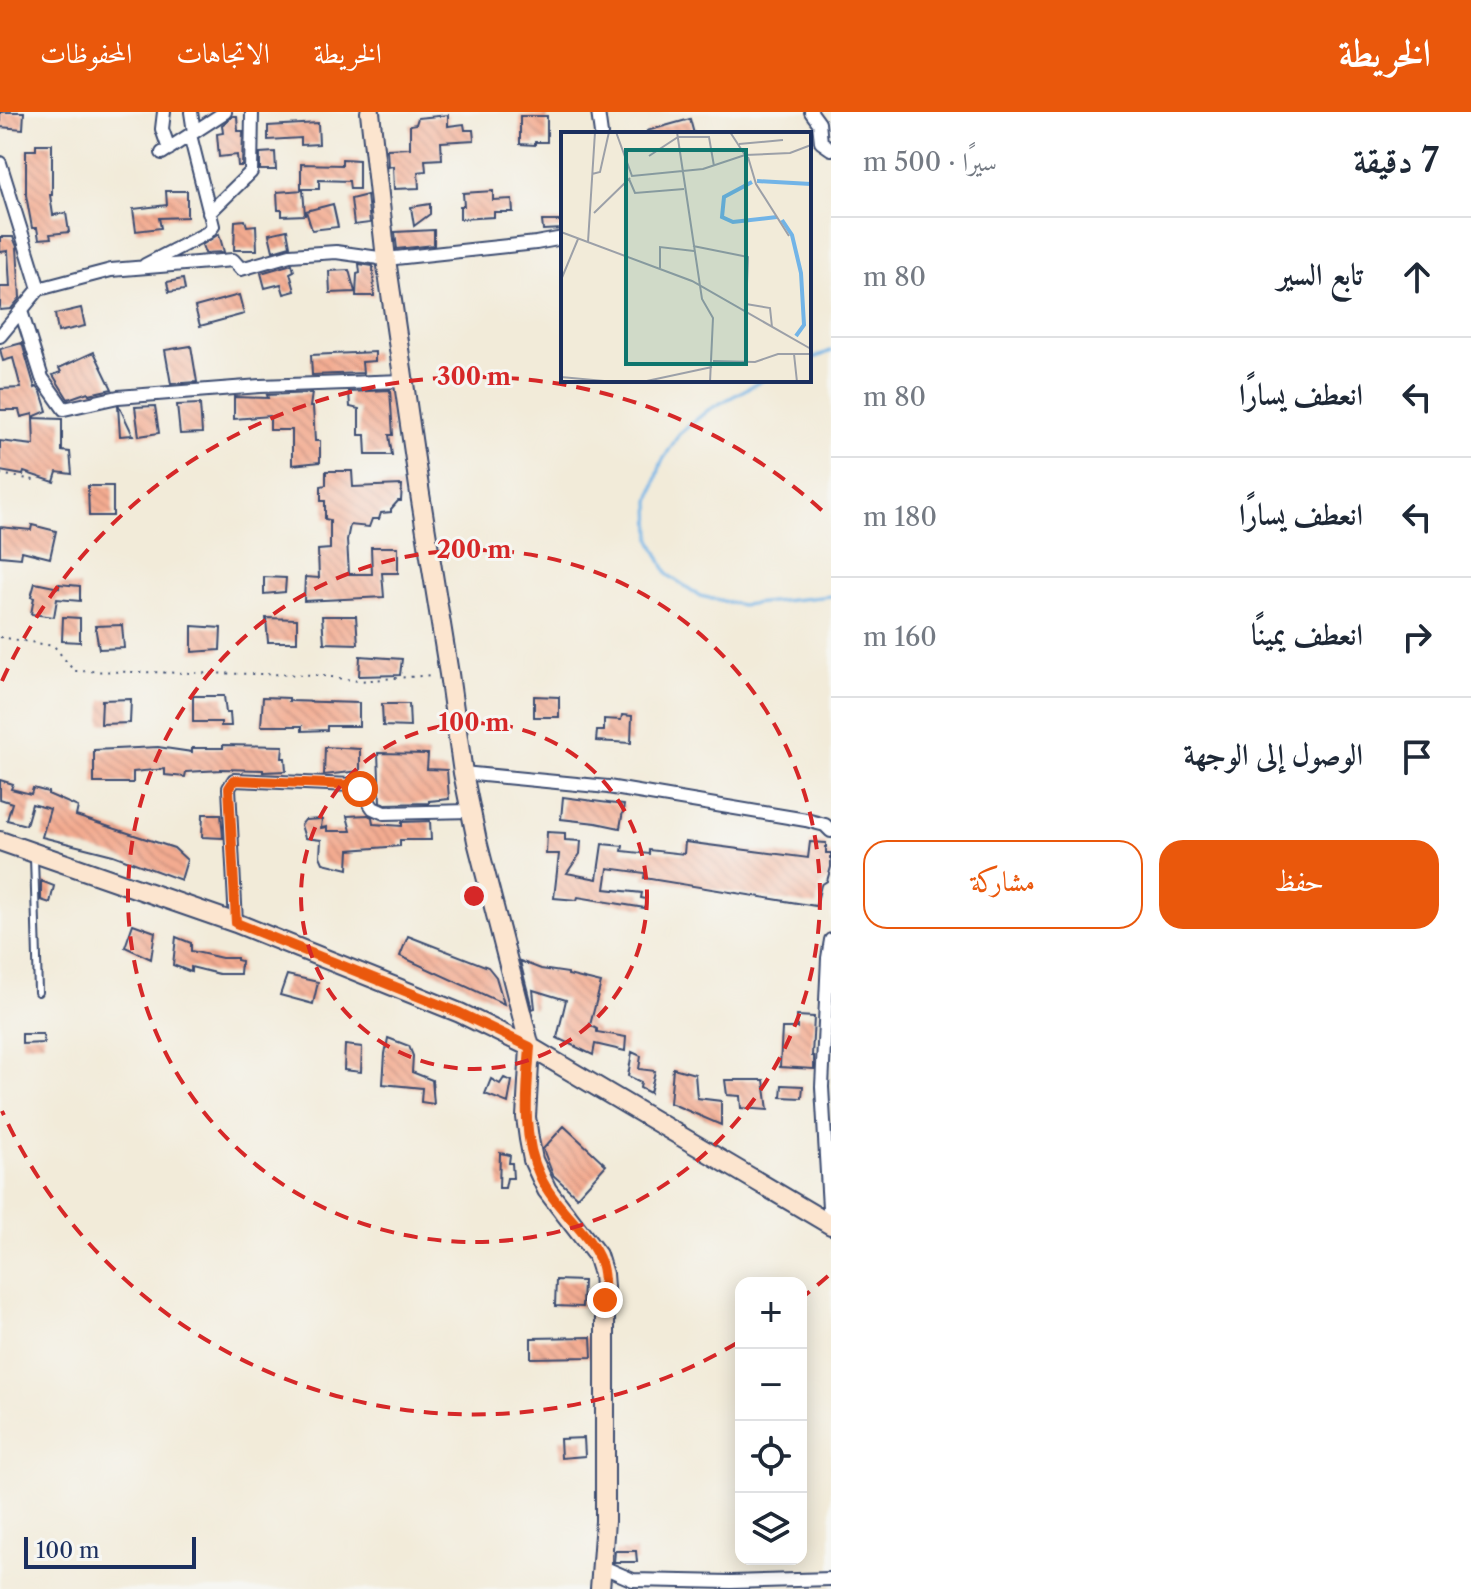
<!DOCTYPE html>
<html lang="ar">
<meta charset="utf-8">
<style>
body{margin:0;font-family:"Libre Caslon Text",Amiri,serif;background:#f6f6f7;color:#1f2937;direction:rtl}
.controls{position:absolute;right:24px;bottom:24px;display:grid;overflow:hidden;border-radius:16px;box-shadow:0 4px 20px #0003}
.controls button{width:72px;height:72px;display:grid;place-items:center;padding:0;border:0;border-bottom:2px solid #e0e1e3;background:#fff;color:#1f2937;font:40px sans-serif}
.scale{position:absolute;left:24px;bottom:20px;width:172px;box-sizing:border-box;padding-left:8px;border:4px solid #1b2f5e;border-top:0;font-size:22px;line-height:28px;white-space:nowrap;color:#1b2f5e;-webkit-text-stroke:6px #f6f6f2;paint-order:stroke}
.stop{position:absolute;width:24px;height:24px;margin:-18px;border:6px solid #ea580c;border-radius:50%;background:#fff}
.stop.end{background:#ea580c;border-color:#fff;box-shadow:0 2px 8px #0008}
.list{margin:0;padding:0;list-style:none}
h2{display:flex;justify-content:space-between;align-items:center;height:104px;margin:0;padding:0 32px;font-size:34px}
h2 small{font-size:26px;font-weight:400;color:#747a83}
.list li{display:grid;grid-template-columns:52px 1fr auto;gap:24px;align-items:center;box-sizing:border-box;height:120px;padding:0 32px;border-top:2px solid #e0e1e3}
.list b{display:block;font-size:30px;white-space:nowrap}
.list em{font-size:26px;font-style:normal;color:#747a83}
.actions{display:flex;gap:16px;padding:24px 32px}
.actions a{flex:1;padding:18px 0;border:2px solid #ea580c;border-radius:24px;text-align:center;font-size:28px;color:#ea580c}
.actions .main{background:#ea580c;color:#fff}
.icon{flex:none;width:44px;height:44px;fill:none;stroke:currentColor;stroke-width:2;stroke-linecap:round;stroke-linejoin:round}
.map{position:relative;flex:none;width:831px;height:1477px;overflow:hidden;direction:ltr}
header{display:flex;align-items:center;gap:48px;box-sizing:border-box;height:112px;padding:0 40px;background:#ea580c;color:#fff}
header strong{font-size:38px}
nav{display:flex;gap:44px;margin-inline-start:auto;font-size:28px}
main{display:flex}
aside{flex:1;background:#fff}
.map>svg:first-child{display:block}
.lines{fill:none;stroke-linecap:round;stroke-linejoin:round}
.stream{stroke:#72b4e7;stroke-width:3}
.building{fill:url(#building-back-hatch)}
.lane-casing{stroke:#3b4b70;stroke-width:10}
.street-casing{stroke:#3b4b70;stroke-width:16}
.secondary-casing{stroke:#3b4b70;stroke-width:22}
.path{stroke:#3b4b70;stroke-width:2;stroke-dasharray:2 6;stroke-linecap:butt}
.lane{stroke:#fff;stroke-width:6}
.street{stroke:#fff;stroke-width:12}
.secondary{stroke:#fce5cf;stroke-width:18}
.route{stroke:#ea580c;stroke-width:10}
.ring{fill:none;stroke:#d62828;stroke-width:4;stroke-dasharray:14 10}
.inset-river{fill:none;stroke:#72b4e7;stroke-width:4}
.inset-road{fill:none;stroke:#9ca0a8;stroke-width:2}
.view{fill:#0f766e;fill-opacity:0.15;stroke:#0f766e;stroke-width:4}
.inset-edge{fill:none;stroke:#1b2f5e;stroke-width:4}
.centre{fill:#d62828;stroke:#f6f6f2;stroke-width:4}
.ring-label{font-size:24px;text-anchor:middle;font-weight:bold;fill:#d62828;stroke:#f6f6f2;stroke-width:6;stroke-linejoin:round;paint-order:stroke}
</style>
<header>
<strong>الخريطة</strong>
<nav><a>الخريطة</a><a>الاتجاهات</a><a>المحفوظات</a></nav>
</header>
<main>
<aside>
<h2>7 دقيقة<small>سيرًا · 500 m</small></h2>
<ul class="list">
<li><svg class="icon" aria-label="ahead" viewBox="0 0 24 24"><path d="M12 20V5M6 11l6-6 6 6"/></svg><div><b>تابع السير</b></div><em>80 m</em></li>
<li><svg class="icon" aria-label="left" viewBox="0 0 24 24"><path d="M17 20v-9H6M10 6l-5 5 5 5"/></svg><div><b>انعطف يسارًا</b></div><em>80 m</em></li>
<li><svg class="icon" aria-label="left" viewBox="0 0 24 24"><path d="M17 20v-9H6M10 6l-5 5 5 5"/></svg><div><b>انعطف يسارًا</b></div><em>180 m</em></li>
<li><svg class="icon" aria-label="right" viewBox="0 0 24 24"><path d="M7 20v-9h11M14 6l5 5-5 5"/></svg><div><b>انعطف يمينًا</b></div><em>160 m</em></li>
<li><svg class="icon" aria-label="arrive" viewBox="0 0 24 24"><path d="M6 21V4h12l-3 4 3 4H6"/></svg><div><b>الوصول إلى الوجهة</b></div></li>
</ul>
<div class="actions"><a class="main">حفظ</a><a>مشاركة</a></div>
</aside>
<div class="map">
<svg width="831" height="1477" viewBox="0 0 831 1477">
<defs>
<pattern id="building-back-hatch" width="6" height="6" patternUnits="userSpaceOnUse" patternTransform="scale(2)"><rect width="6" height="6" fill="#f3ab90"/><path d="M-1 5l2 2M0 0l6 6M5-1l2 2" fill="none" stroke="#d0937f"/></pattern>
</defs>
<rect width="100%" height="100%" fill="#f6f6f2"/>
<filter id="ink" filterUnits="userSpaceOnUse"><feTurbulence type="fractalNoise" baseFrequency=".0125" numOctaves="2"/><feDisplacementMap in="SourceGraphic" scale="16" xChannelSelector="R" yChannelSelector="G"/><feConvolveMatrix kernelMatrix="1 2 1 2 8 2 1 2 1" color-interpolation-filters="sRGB"/></filter>
<filter id="wash" filterUnits="userSpaceOnUse"><feTurbulence type="fractalNoise" baseFrequency=".006" numOctaves="4" result="noise"/><feDisplacementMap in="SourceGraphic" scale="32" xChannelSelector="R" yChannelSelector="G"/><feGaussianBlur stdDeviation="1.8" result="paint"/><feColorMatrix in="noise" values="0 0 0 0 0 0 0 0 0 0 0 0 0 0 0 0 0 1.4 0 .05"/><feComposite in="paint" operator="in"/></filter>
<g filter="url(#wash)">
<rect width="100%" height="100%" fill="#f2ebd9"/>
<g class="lines">
<path class="stream" d="M809 248 831 239
M763 268 708 298 679 322 661 351 650 389 651 428 668 463 700 484 741 493 831 484"/>
</g>
<g id="blocks">
<path class="building" d="M0 0H24L23 17 0 15Z
M448 3V14L464 12 465 18H473L474 28 441 30 442 47 425 48 426 59 418 60 419 76 394 77 393 54 388 55 387 37 410 36V13L416 12 418 6Z
M233 4H237L238 19H243L242 54H238L237 43 219 45 217 22 223 21 222 13Z
M520 4H547V30H535V33L520 32Z
M690 7 694 22H648L647 19Z
M318 11 319 32 301 33V26L268 28V14Z
M36 32H52V83H50L53 103 66 101 69 120 50 122 51 126 39 127 37 116H32L26 83V38H36Z
M275 40 276 58H260V41Z
M342 47 359 48V77H350L349 69 319 68V77H301V52L342 53Z
M303 78 305 103 282 104V98H278L277 80Z
M166 79H187V105L159 106 161 116 136 119 133 97 167 93Z
M493 79V88L512 87 513 100H494V105L460 107V94H464L463 81Z
M367 83 370 111 354 113 351 87Z
M333 92 338 115 312 118 306 99Z
M430 92V102L414 114 411 95Z
M245 108 247 114 256 113 257 138H234L235 109Z
M542 109H563V117L543 118Z
M287 118 290 134 273 139 269 122Z
M434 118V133L397 137 395 120Z
M219 122 224 140 205 141 202 133Z
M0 125H13L17 135 20 186 11 197 0 198V175H10L8 139 0 140Z
M292 152 294 159 290 161 295 179 284 182 281 172 265 176 261 161Z
M359 152 373 154 374 184H356L357 162 360 161Z
M349 158 355 180 330 181 329 159Z
M183 167 185 178 169 180 167 170Z
M239 183 244 202 200 214 195 195Z
M81 196 85 214 58 220 55 202Z
M22 231 35 276 37 275 41 280 47 299 33 305V302L21 305 19 298H0V277L21 276 13 246 3 249 0 237Z
M191 234 197 270 171 272 165 238Z
M94 240 112 277 89 282 88 280 68 287 53 263 61 260 59 256Z
M375 240V249L362 250 363 261 312 263 311 243Z
M390 278 393 323H389L392 343H366L365 323H359V297L350 295 349 280Z
M312 281 310 295H313L315 329H320V350L292 353V318H270V304L234 307V285L268 286 267 283Z
M200 292 202 321 180 322 177 293Z
M118 294H119L133 323 120 324Z
M155 294 159 321 139 324 135 295Z
M33 306 62 307V339L70 340 72 362 57 360 54 370 24 360 23 363 0 359V329L34 333Z
M326 359H352L353 375 402 373 401 389H398L391 397V400L381 401 379 407H372L369 415 350 413 347 428 349 462H372L371 435H398V461H382L384 485 304 489 305 465 319 466 318 438 330 437V408L325 407V389H321V374L326 373Z
M88 374H113V404H89Z
M32 413 56 419 50 446 22 439 21 446 0 444V415L31 418Z
M264 465 286 466 285 480 264 482Z
M35 471 59 476V472L80 474V489L57 487 54 505 31 502 34 486 31 485Z
M322 504H356L358 532 324 531Z
M63 505 80 506V530L62 529Z
M266 506 297 507V530H268Z
M122 513 124 536 99 537 95 514Z
M192 514 221 516 220 538 192 540Z
M360 544 402 547 400 563 359 564Z
M193 584H224L226 601H230L231 614H221V610H193Z
M534 584 559 585V605H534Z
M263 585 289 586V589L359 591V614H327V618L302 619V614H261Z
M131 587 130 611 101 612 102 588Z
M382 592H409L410 615 383 614Z
M622 603 632 604 631 631 596 629 597 619H604V607L621 608Z
M223 633 283 634 282 646H285L286 659 263 660V658L221 657V658L186 660 185 665 165 663V657L133 660V671H94V638L158 635 192 640V636H223Z
M325 635 360 637V659L324 663Z
M378 641 428 642 427 657 447 658 449 687 429 689V691L386 692 380 690Z
M0 668 13 672 11 677 31 682 33 676 48 680V682L78 695 76 704 174 736 187 748 181 768 113 743 42 725 50 697 32 692 26 713 7 708 12 691 0 687Z
M563 685 624 693 620 716 596 711 561 707Z
M203 702H221L223 726 202 725Z
M368 703 372 705 373 712 402 714V710L430 709 431 728H400V734L349 738 348 757 323 751 320 744 321 728 305 726 301 713 305 708 322 707 321 716 327 715V719H351L347 704Z
M547 720 565 721V728L581 729 580 742 567 761 597 767 602 732 623 734 622 739 649 742V738L684 742 685 730 808 746 810 730 826 731V741H831V755L827 769 821 773 816 794 644 766 645 761 608 756 605 777 642 781 641 786 646 787 645 796 578 785 577 788 554 786 559 742H546Z
M41 769 54 774 50 791 41 788Z
M133 812 155 820 151 847 125 835Z
M408 824 488 855 496 865 504 892 400 844Z
M176 825 191 831V839L222 846H237V848L241 849 240 862H219L191 855V860L173 853Z
M520 849 541 857 568 861V863L601 871 590 913 597 917V920L626 925 625 939 595 932 593 943 557 926 566 888 533 878 535 896 532 897Z
M287 863 318 870 313 892 280 883Z
M797 904 814 905 812 944H814V957L780 955 782 916H797Z
M22 922H43L44 931 22 932Z
M388 926 409 934 413 944 412 960 432 968 434 992 421 990 422 976 383 972 385 942Z
M345 933 362 935 361 960 344 958Z
M632 940 641 944 639 957 655 959 650 981 640 976 641 970 628 964Z
M673 956 695 962 697 986 721 989V1013L670 991Z
M504 966 512 969 508 991 485 982 491 967 500 972Z
M725 968H764L768 998 741 996 740 984 727 983Z
M782 973 803 974 802 986 781 985Z
M564 1014 606 1053 577 1085 553 1063 543 1037Z
M500 1041 510 1043 509 1051H512L513 1066H507L505 1076H499Z
M556 1168 583 1169 582 1195 555 1194Z
M591 1225 592 1245 531 1246V1226Z
M584 1326 585 1344 561 1346 560 1327Z
M615 1439H636L637 1450H614Z"/>
</g>
</g>
<g filter="url(#ink)">
<use href="#blocks" fill-opacity="0" stroke="#3b4b70" stroke-width="2"/>
<g class="lines">
<g class="lane-casing">
<path id="lane" d="M34 745 38 880"/>
</g>
<g class="street-casing">
<path id="street" d="M164 0 162 17 169 37
M191 0 194 20
M598 0 601 22
M811 0 819 11 821 30 831 37
M162 41 225 0
M0 51 39 177 111 158 233 148 241 157 290 143 336 140 386 147 536 131 563 126
M209 101 251 60 252 0
M145 153 207 121 213 114 190 23
M21 199 42 266 64 297 118 285 260 274 403 269
M0 224 39 177
M463 661 608 675 806 708 825 713 831 719
M236 811 229 676 234 668 352 673 360 677 373 696 384 701 471 699
M830 1113 822 975 828 846 831 828
M603 1455 633 1468 731 1470 831 1467"/>
</g>
<g class="secondary-casing">
<path id="secondary" d="M370 0 386 147 420 382 449 562 463 661 477 729 530 935 526 1005 529 1027 533 1048 547 1078 597 1143 603 1162 605 1188V1409L600 1477
M0 729 236 811 460 901 530 935 831 1113"/>
</g>
<path class="path" d="M0 362 34 368
M0 525 54 534 74 559 317 563 359 569 433 563"/>
<use href="#lane" class="lane"/>
<use href="#street" class="street"/>
<use href="#secondary" class="secondary"/>
</g>
</g>
<g class="lines" filter="url(#ink)">
<path class="route" d="M360 677 352 673 234 668 229 676 236 811 460 901 530 935C527 978 521 1024 540 1064 554 1096 590 1120 601 1151 605 1163 604 1176 605 1188"/>
</g>
<g class="ring">
<circle cx="474" cy="784" r="173"/>
<circle cx="474" cy="784" r="346"/>
<path d="M828 1164A519 519 0 0 1 804 1184M737 1231A519 519 0 0 1 2 999M2 569A519 519 0 0 1 828 404"/>
</g>
<g transform="translate(561 20)">
<rect width="250" height="250" fill="#f2ebd9"/>
<path class="inset-river" d="M196 49 250 52M191 50 163 65 161 85 172 90 216 85M221 88 231 103 240 141 243 193 235 204"/>
<path class="inset-road" d="M55 0 71 44 142 37 184 23 229 21 250 13M116 0 141 167 152 186 149 250M169 0 184 23M178 12 222 8M88 24 117 5H148L153 34M187 25 195 52 228 104M31 42 39 40 48 0M68 47 74 61 123 57M33 81 69 46M0 100 131 149 250 217M27 110 34 0M132 114 187 125 185 178M99 136V115L133 119M0 148 17 107M185 172 209 176 211 195M233 222 236 250M152 229 194 230 217 222H250M0 245 54 250M81 250 151 235"/>
<path class="view" d="M65 18H185V232H65Z"/>
<rect width="250" height="250" class="inset-edge"/>
</g>
<circle cx="474" cy="784" r="12" class="centre"/>
<g class="ring-label">
<text x="474" y="273">300 m</text>
<text x="474" y="446">200 m</text>
<text x="474" y="619">100 m</text>
</g>
</svg>
<div class="controls">
<button>+</button>
<button>−</button>
<button><svg class="icon" aria-label="locate" viewBox="0 0 24 24"><circle cx="12" cy="12" r="6"/><path d="M12 2v4M12 18v4M2 12h4M18 12h4"/></svg></button>
<button><svg class="icon" aria-label="layers" viewBox="0 0 24 24"><path d="M12 4l9 5-9 5-9-5zM3 14l9 5 9-5"/></svg></button>
</div>
<div class="scale">100 m</div>
<div class="stop" style="left:360px;top:677px"></div>
<div class="stop end" style="left:605px;top:1188px"></div>
</div>
</main>
